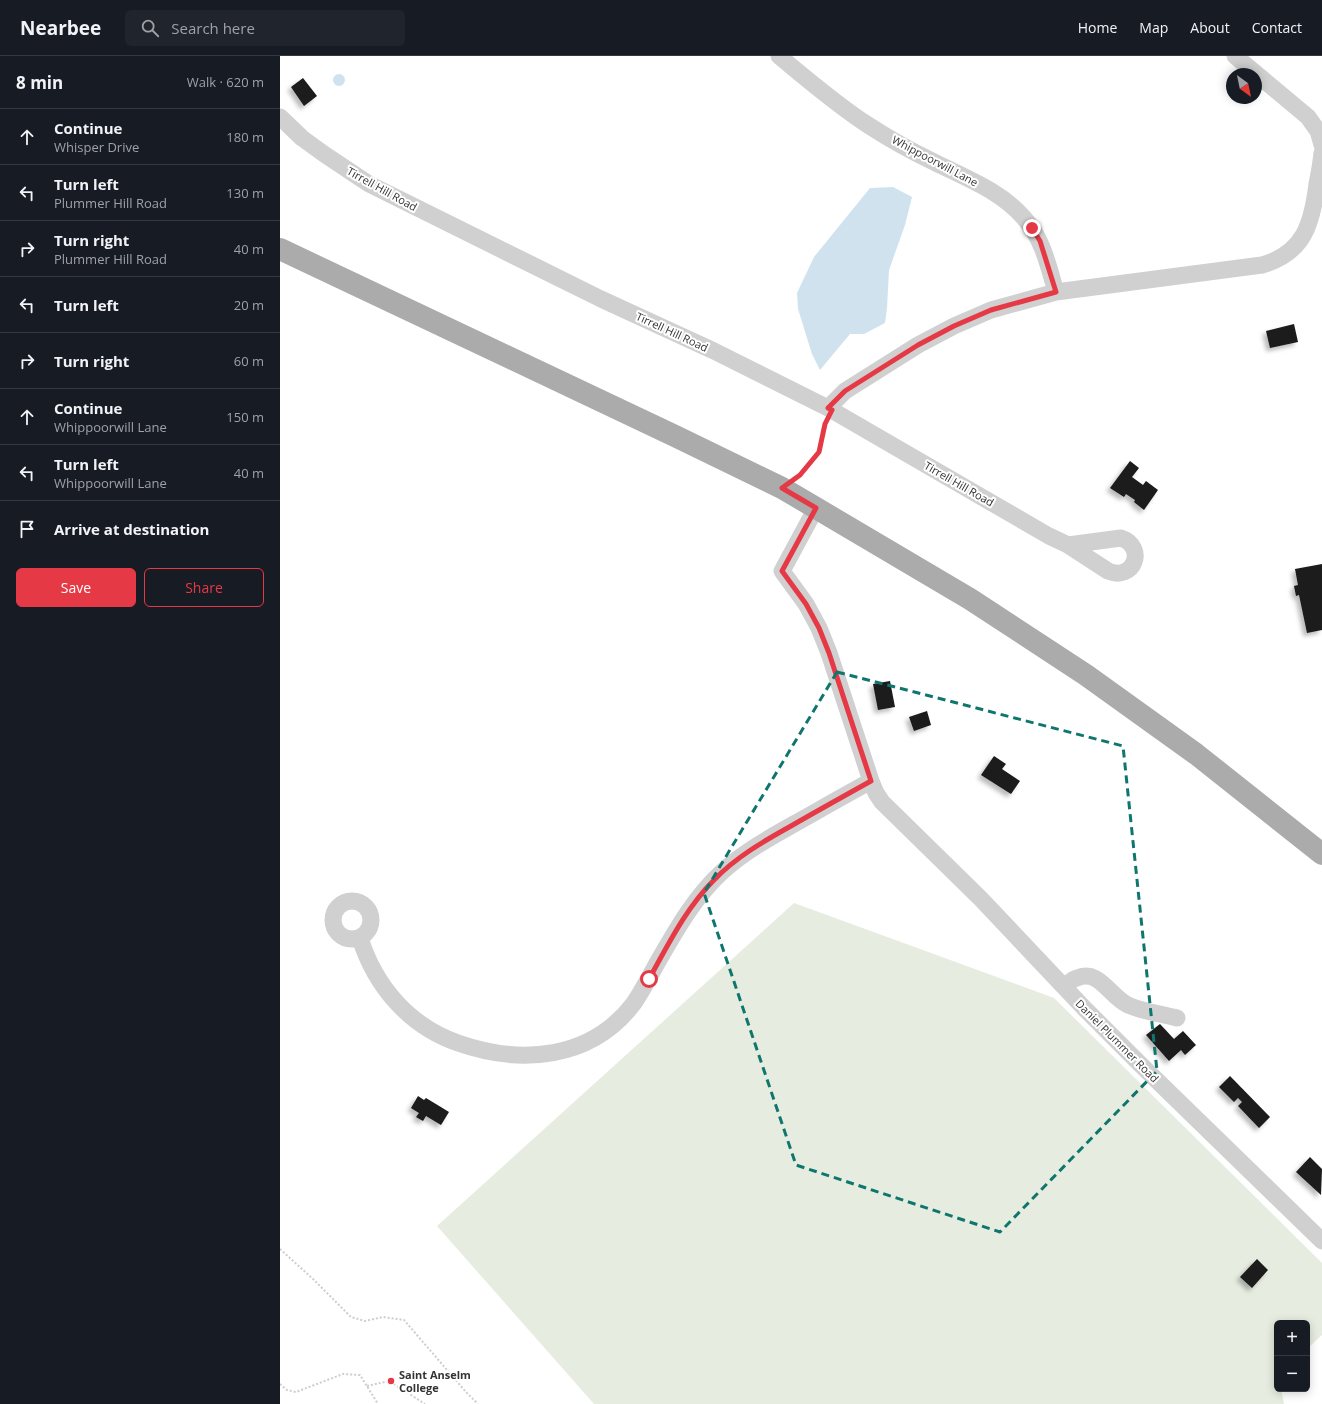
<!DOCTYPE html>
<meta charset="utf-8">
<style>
body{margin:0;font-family:"Open Sans",sans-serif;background:#20242c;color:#f1f3f6}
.controls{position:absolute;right:12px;bottom:12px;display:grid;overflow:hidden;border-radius:6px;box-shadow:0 2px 10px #0003}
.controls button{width:36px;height:36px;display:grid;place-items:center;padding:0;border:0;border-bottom:1px solid #363941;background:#171b24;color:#f1f3f6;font:20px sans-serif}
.compass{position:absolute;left:946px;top:12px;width:36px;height:36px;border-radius:50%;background:#171b24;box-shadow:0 2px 10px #0003;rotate:147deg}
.stop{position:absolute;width:12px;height:12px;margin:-9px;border:3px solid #e63946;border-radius:50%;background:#fff}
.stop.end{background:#e63946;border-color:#fff;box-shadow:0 1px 4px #0008}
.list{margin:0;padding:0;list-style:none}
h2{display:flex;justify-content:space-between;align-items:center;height:52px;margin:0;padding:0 16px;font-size:17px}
h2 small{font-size:13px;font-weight:400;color:#9ea1a6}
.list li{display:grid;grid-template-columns:26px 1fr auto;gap:12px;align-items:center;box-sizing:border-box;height:56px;padding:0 16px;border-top:1px solid #363941}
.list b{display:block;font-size:15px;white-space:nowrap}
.list p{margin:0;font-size:13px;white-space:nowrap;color:#9ea1a6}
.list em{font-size:13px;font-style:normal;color:#9ea1a6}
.actions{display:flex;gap:8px;padding:12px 16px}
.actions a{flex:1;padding:9px 0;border:1px solid #e63946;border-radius:6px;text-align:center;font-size:14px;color:#e63946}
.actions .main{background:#e63946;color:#fff}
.icon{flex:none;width:22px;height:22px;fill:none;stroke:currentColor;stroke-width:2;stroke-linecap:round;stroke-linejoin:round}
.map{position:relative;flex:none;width:1042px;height:1348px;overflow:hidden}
header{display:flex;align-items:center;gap:24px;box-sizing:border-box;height:56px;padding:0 20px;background:#171b24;border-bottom:1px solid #363941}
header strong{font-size:19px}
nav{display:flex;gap:22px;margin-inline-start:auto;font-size:14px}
.search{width:280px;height:36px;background:#20242c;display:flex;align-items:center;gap:10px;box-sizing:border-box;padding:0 14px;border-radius:6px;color:#9ea1a6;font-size:15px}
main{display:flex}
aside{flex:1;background:#171b24}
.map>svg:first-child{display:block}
.green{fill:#e6ecdf}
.water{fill:#cfe2ee}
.building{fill:#1a1a1a;filter:url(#shadow)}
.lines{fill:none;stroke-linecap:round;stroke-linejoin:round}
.path{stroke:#cdcdcd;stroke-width:2;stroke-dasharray:2 2;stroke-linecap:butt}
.minor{stroke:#d0d0d0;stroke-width:17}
.major{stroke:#ababab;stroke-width:22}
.route{stroke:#e63946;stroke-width:5}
.marked{fill:none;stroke:#0f766e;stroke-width:3;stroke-dasharray:8 5;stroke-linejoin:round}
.poi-dot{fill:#e63946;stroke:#fff;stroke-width:1.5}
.labels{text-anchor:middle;stroke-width:4;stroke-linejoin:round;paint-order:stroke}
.street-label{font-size:11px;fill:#333;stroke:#fff}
.poi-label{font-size:11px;font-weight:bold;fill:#333;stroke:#fff;text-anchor:start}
</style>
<header>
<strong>Nearbee</strong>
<div class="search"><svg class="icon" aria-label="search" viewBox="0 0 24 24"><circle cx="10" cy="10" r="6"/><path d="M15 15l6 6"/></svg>Search here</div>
<nav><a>Home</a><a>Map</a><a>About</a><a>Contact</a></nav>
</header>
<main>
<aside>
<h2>8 min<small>Walk · 620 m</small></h2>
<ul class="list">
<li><svg class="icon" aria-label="ahead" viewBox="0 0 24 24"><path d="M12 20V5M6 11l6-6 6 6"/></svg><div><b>Continue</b><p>Whisper Drive</p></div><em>180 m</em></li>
<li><svg class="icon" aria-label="left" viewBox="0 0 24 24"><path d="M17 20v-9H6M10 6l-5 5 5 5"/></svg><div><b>Turn left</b><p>Plummer Hill Road</p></div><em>130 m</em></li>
<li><svg class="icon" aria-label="right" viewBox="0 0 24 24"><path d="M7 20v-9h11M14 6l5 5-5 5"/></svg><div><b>Turn right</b><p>Plummer Hill Road</p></div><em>40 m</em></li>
<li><svg class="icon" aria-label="left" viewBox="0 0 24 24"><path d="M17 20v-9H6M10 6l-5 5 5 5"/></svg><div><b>Turn left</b></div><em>20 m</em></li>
<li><svg class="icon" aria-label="right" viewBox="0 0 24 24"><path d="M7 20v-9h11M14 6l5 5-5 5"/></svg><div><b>Turn right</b></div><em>60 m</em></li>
<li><svg class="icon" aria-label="ahead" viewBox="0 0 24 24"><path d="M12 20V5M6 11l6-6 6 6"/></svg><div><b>Continue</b><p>Whippoorwill Lane</p></div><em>150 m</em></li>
<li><svg class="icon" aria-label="left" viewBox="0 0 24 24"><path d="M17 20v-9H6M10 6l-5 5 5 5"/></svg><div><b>Turn left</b><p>Whippoorwill Lane</p></div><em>40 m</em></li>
<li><svg class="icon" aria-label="arrive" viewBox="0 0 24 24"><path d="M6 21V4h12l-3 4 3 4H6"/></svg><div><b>Arrive at destination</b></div></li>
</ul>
<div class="actions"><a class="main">Save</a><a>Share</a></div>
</aside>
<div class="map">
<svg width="1042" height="1348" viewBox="0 0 1042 1348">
<defs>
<filter id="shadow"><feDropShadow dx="-3.5" dy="3.5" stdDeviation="2" flood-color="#0004"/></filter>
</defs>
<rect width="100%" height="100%" fill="#fff"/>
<path class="green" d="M514 847 774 942 1042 1207V1279L1027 1293V1267H997V1333H1001L1004 1348H314L157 1170Z"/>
<path class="water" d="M53 24a6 6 0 1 1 12 0a6 6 0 1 1-12 0Z
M613 131 632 141 625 169 609 214 607 252 605 267 584 278H570L540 314 532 298 518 253 517 237 534 201 590 132Z"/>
<path class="building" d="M23 22 37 40 24 50 11 31Z
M1014 268 1018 286 990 292 986 275Z
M850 405 859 412 852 421 863 429 866 425 878 434 864 454 854 446 855 444 846 438 844 441 830 432Z
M1042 508V574L1027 577 1019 539 1016 540 1014 530 1018 529 1015 513Z
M610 625 615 651 598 654 593 628Z
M647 655 651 669 634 675 629 661Z
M714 700 726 708 722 713 740 725 731 738 701 719Z
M880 968 894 983 903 975 916 989 905 999 901 994 889 1005 866 979Z
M950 1020 990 1061 979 1072 958 1050 962 1046 958 1042 954 1046 939 1031Z
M138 1040 144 1044 146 1042 169 1056 161 1069 146 1060 143 1065 136 1061 139 1057 131 1052Z
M1030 1101 1042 1113 1041 1139 1016 1116Z
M977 1203 988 1214 972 1232 960 1221Z"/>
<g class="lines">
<path class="path" d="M517 422 539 396 546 366
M0 1193 33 1223 71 1261 85 1265 103 1261 124 1264 186 1336 198 1348
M0 1328 7 1334 16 1336 63 1318 80 1319 98 1348
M87 1330 109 1325 145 1348"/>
<path class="minor" d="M499 0C528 24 557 49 588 69 608 82 633 96 654 106 686 122 721 135 744 162 763 183 768 209 776 236
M955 0 1028 61 1038 75 1042 89
M0 61 22 82 44 98 89 128 321 243 434 295 548 352 769 480 788 489 828 515C854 526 867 491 841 482L788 489
M548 352 565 335 638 289 674 270 711 254 776 236 982 209C1024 197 1032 168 1037 128 1039 118 1041 108 1042 97
M536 452 502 515 526 548 539 572 549 597 591 725 596 737 602 746 701 843 804 952 861 1009 1042 1185
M53 864a19 19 0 1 1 38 0a19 19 0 1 1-38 0Z
M80 882C95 930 129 970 178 987 241 1009 311 1004 354 947 362 935 369 922 376 909 395 876 414 841 443 815 464 796 489 782 514 768 539 754 565 739 591 725
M784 931C788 928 792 923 797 922 819 912 830 941 848 949 860 955 883 958 897 962"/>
<path class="major" d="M0 193 395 380 502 432 536 452 690 543 806 619 916 698 1042 798"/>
</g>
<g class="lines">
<path class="route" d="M369 923C388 889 406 852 434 824 456 801 484 785 511 770 537 755 564 740 591 725L549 597 539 572 526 548 502 515 536 452 502 432 520 419 539 396 545 368 552 354 548 352 565 335 638 289 674 270 711 254 776 236 760 185 752 172"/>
</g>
<path class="marked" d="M557 616 843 690 877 1015 720 1176 516 1109 424 837Z"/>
<circle class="poi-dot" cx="111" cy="1325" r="4"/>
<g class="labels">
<g class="street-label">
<text transform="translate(655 105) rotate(28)" y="4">Whippoorwill Lane</text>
<text transform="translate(102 133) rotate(29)" y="4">Tirrell Hill Road</text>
<text transform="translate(392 276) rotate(25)" y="4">Tirrell Hill Road</text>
<text transform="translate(679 428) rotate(30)" y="4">Tirrell Hill Road</text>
<text transform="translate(837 985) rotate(45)" y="4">Daniel Plummer Road</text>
</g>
<g class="poi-label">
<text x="119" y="1323">Saint Anselm<tspan x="119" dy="13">College</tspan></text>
</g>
</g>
</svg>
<div class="controls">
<button>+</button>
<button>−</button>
</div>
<svg class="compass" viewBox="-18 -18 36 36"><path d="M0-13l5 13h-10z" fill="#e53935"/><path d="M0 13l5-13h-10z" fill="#9ea1a6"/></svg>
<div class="stop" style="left:369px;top:923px"></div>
<div class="stop end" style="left:752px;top:172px"></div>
</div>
</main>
